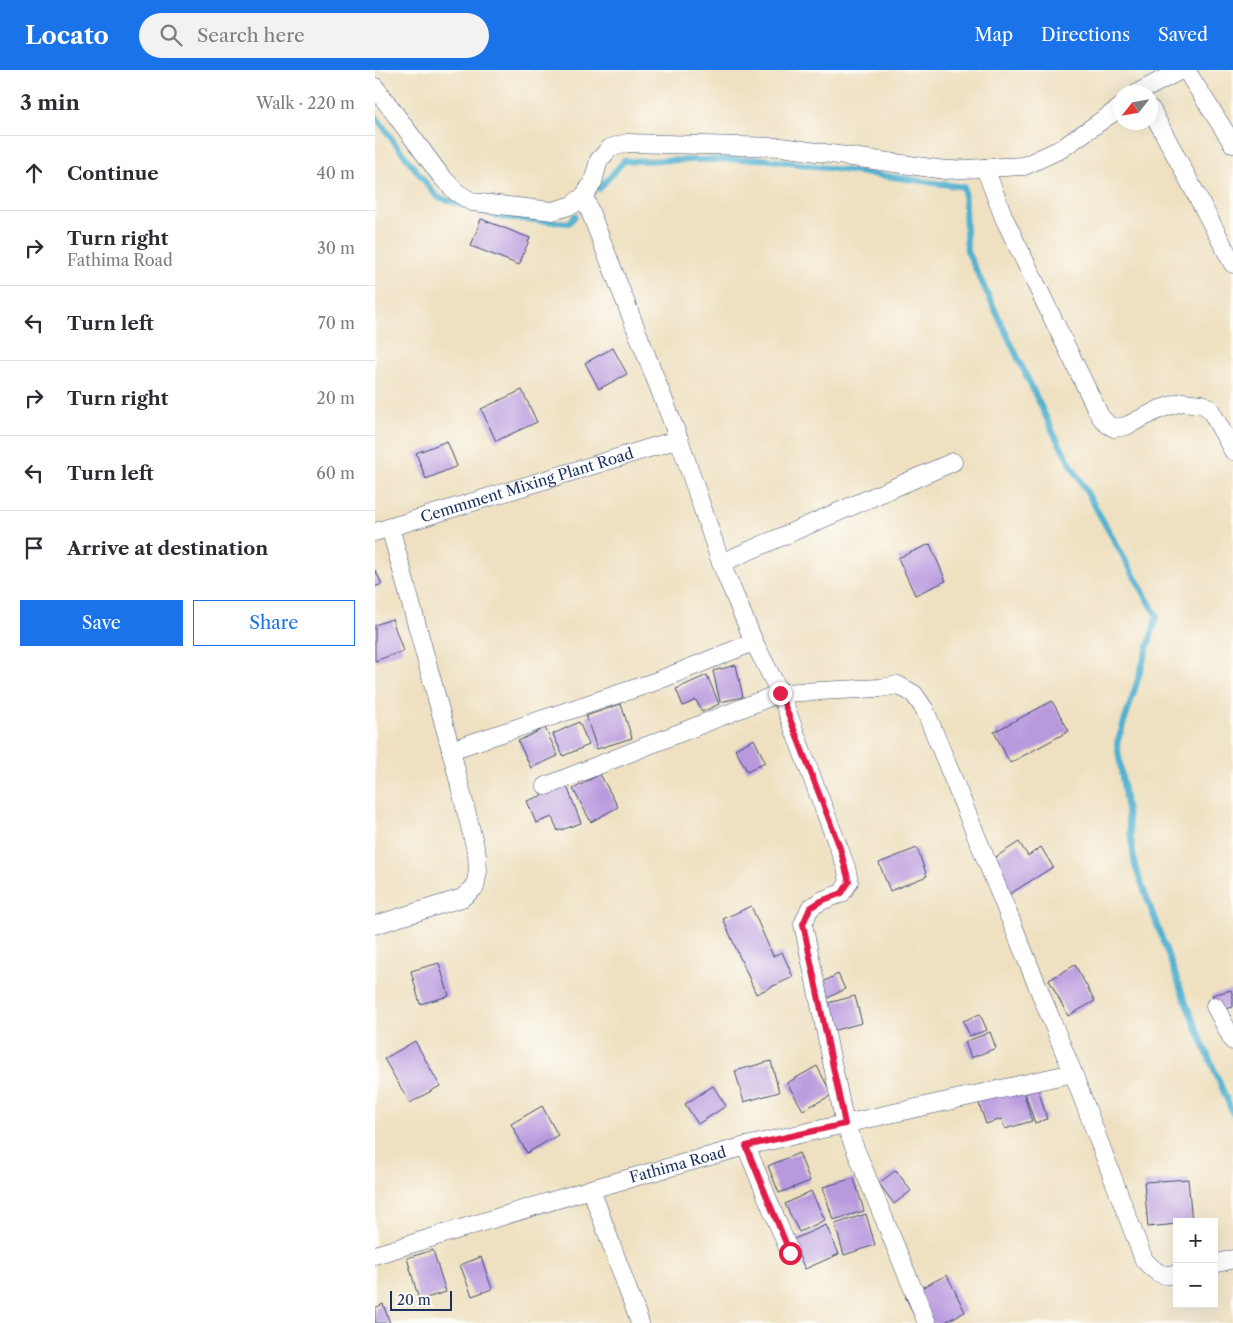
<!DOCTYPE html>
<meta charset="utf-8">
<style>
body{margin:0;font-family:"Libre Caslon Text",serif;background:#f2f2f3;color:#2b2b33}
.controls{position:absolute;right:15px;bottom:15px;display:grid;overflow:hidden;border-radius:0px;box-shadow:0 5px 20px #0002}
.controls button{width:45px;height:45px;display:grid;place-items:center;padding:0;border:0;border-bottom:1px solid #e1e1e2;background:#fff;color:#2b2b33;font:25px sans-serif}
.compass{position:absolute;left:738px;top:15px;width:45px;height:45px;border-radius:50%;background:#fff;box-shadow:0 5px 20px #0002;rotate:239deg}
.scale{position:absolute;left:15px;bottom:12px;width:62px;box-sizing:border-box;padding-left:5px;border:2px solid #1b2f5e;border-top:0;font-size:14px;line-height:18px;white-space:nowrap;color:#1b2f5e;-webkit-text-stroke:4px #fdfcf7;paint-order:stroke}
.stop{position:absolute;width:15px;height:15px;margin:-11px;border:4px solid #e11d48;border-radius:50%;background:#fff}
.stop.end{background:#e11d48;border-color:#fff;box-shadow:0 1px 5px #0008}
.list{margin:0;padding:0;list-style:none}
h2{display:flex;justify-content:space-between;align-items:center;height:65px;margin:0;padding:0 20px;font-size:21px}
h2 small{font-size:16px;font-weight:400;color:#7c7c81}
.list li{display:grid;grid-template-columns:32px 1fr auto;gap:15px;align-items:center;box-sizing:border-box;height:75px;padding:0 20px;border-top:1px solid #e1e1e2}
.list b{display:block;font-size:19px;white-space:nowrap}
.list p{margin:0;font-size:16px;white-space:nowrap;color:#7c7c81}
.list em{font-size:16px;font-style:normal;color:#7c7c81}
.actions{display:flex;gap:10px;padding:15px 20px}
.actions a{flex:1;padding:11px 0;border:1px solid #1a73e8;border-radius:0px;text-align:center;font-size:18px;color:#1a73e8}
.actions .main{background:#1a73e8;color:#fff}
.icon{flex:none;width:28px;height:28px;fill:none;stroke:currentColor;stroke-width:2;stroke-linecap:round;stroke-linejoin:round}
.map{position:relative;flex:none;width:858px;height:1253px;overflow:hidden}
header{display:flex;align-items:center;gap:30px;box-sizing:border-box;height:70px;padding:0 25px;background:#1a73e8;color:#fff}
header strong{font-size:24px}
nav{display:flex;gap:28px;margin-inline-start:auto;font-size:18px}
.search{width:350px;height:45px;background:#f2f2f3;display:flex;align-items:center;gap:12px;box-sizing:border-box;padding:0 18px;border-radius:28px;color:#7c7c81;font-size:19px}
main{display:flex}
aside{flex:1;background:#fff}
.map>svg:first-child{display:block}
.lines{fill:none;stroke-linecap:round;stroke-linejoin:round}
.stream{stroke:#51b1d0;stroke-width:6}
.building{fill:#b899de}
.street-casing{stroke:#3b4a6d;stroke-width:19}
.street{stroke:#fff;stroke-width:18}
.route{stroke:#e11d48;stroke-width:6}
.labels{text-anchor:middle;stroke-width:4;stroke-linejoin:round;paint-order:stroke}
.street-label{font-size:15px;fill:#1b2f5e;stroke:#fdfcf7}
</style>
<header>
<strong>Locato</strong>
<div class="search"><svg class="icon" aria-label="search" viewBox="0 0 24 24"><circle cx="10" cy="10" r="6"/><path d="M15 15l6 6"/></svg>Search here</div>
<nav><a>Map</a><a>Directions</a><a>Saved</a></nav>
</header>
<main>
<aside>
<h2>3 min<small>Walk · 220 m</small></h2>
<ul class="list">
<li><svg class="icon" aria-label="ahead" viewBox="0 0 24 24"><path d="M12 20V5M6 11l6-6 6 6"/></svg><div><b>Continue</b></div><em>40 m</em></li>
<li><svg class="icon" aria-label="right" viewBox="0 0 24 24"><path d="M7 20v-9h11M14 6l5 5-5 5"/></svg><div><b>Turn right</b><p>Fathima Road</p></div><em>30 m</em></li>
<li><svg class="icon" aria-label="left" viewBox="0 0 24 24"><path d="M17 20v-9H6M10 6l-5 5 5 5"/></svg><div><b>Turn left</b></div><em>70 m</em></li>
<li><svg class="icon" aria-label="right" viewBox="0 0 24 24"><path d="M7 20v-9h11M14 6l5 5-5 5"/></svg><div><b>Turn right</b></div><em>20 m</em></li>
<li><svg class="icon" aria-label="left" viewBox="0 0 24 24"><path d="M17 20v-9H6M10 6l-5 5 5 5"/></svg><div><b>Turn left</b></div><em>60 m</em></li>
<li><svg class="icon" aria-label="arrive" viewBox="0 0 24 24"><path d="M6 21V4h12l-3 4 3 4H6"/></svg><div><b>Arrive at destination</b></div></li>
</ul>
<div class="actions"><a class="main">Save</a><a>Share</a></div>
</aside>
<div class="map">
<svg width="858" height="1253" viewBox="0 0 858 1253">
<rect width="100%" height="100%" fill="#fdfcf7"/>
<filter id="ink" filterUnits="userSpaceOnUse"><feTurbulence type="fractalNoise" baseFrequency=".02" numOctaves="2"/><feDisplacementMap in="SourceGraphic" scale="10" xChannelSelector="R" yChannelSelector="G"/><feConvolveMatrix kernelMatrix="1 2 1 2 8 2 1 2 1" color-interpolation-filters="sRGB"/></filter>
<filter id="wash" filterUnits="userSpaceOnUse"><feTurbulence type="fractalNoise" baseFrequency=".0096" numOctaves="4" result="noise"/><feDisplacementMap in="SourceGraphic" scale="20" xChannelSelector="R" yChannelSelector="G"/><feGaussianBlur stdDeviation="1.12" result="paint"/><feColorMatrix in="noise" values="0 0 0 0 0 0 0 0 0 0 0 0 0 0 0 0 0 1.4 0 .05"/><feComposite in="paint" operator="in"/></filter>
<g filter="url(#wash)">
<rect width="100%" height="100%" fill="#eee0c0"/>
<g class="lines">
<path class="stream" d="M0 45 19 72 62 127 91 136
M224 119 249 91 388 89 589 117 592 181 680 366 782 546 759 622 742 673 760 796 812 936 858 1044
M103 140 124 147 194 153 200 146"/>
</g>
<g id="blocks">
<path class="building" d="M106 149 155 168 144 195 96 176Z
M238 278 252 304 224 319 210 293Z
M147 320 162 352 121 371 106 339Z
M72 371 82 396 51 409 41 383Z
M555 474 571 511 540 525 523 488Z
M0 500 7 514 0 517Z
M17 549 28 581 0 591V555Z
M361 595 368 627 345 632 338 601Z
M332 605 344 634 327 642 321 630 308 636 301 619Z
M677 631 694 661 635 693 619 662Z
M246 634 257 668 222 679 211 646Z
M204 652 214 675 188 686 178 664Z
M170 658 183 686 156 698 143 671Z
M379 669 390 692 372 701 360 679Z
M225 704 243 737 216 752 198 719Z
M192 716 206 753 183 761 177 747 161 753 152 731Z
M644 772 653 786 666 777 678 797 633 825 613 792Z
M542 778 552 806 515 821 504 793Z
M376 836 398 886 407 882 418 907 381 924 348 849Z
M64 893 74 926 45 934 36 901Z
M700 895 720 931 693 946 674 910Z
M463 904 470 919 445 932 437 918Z
M856 920 858 927V937L842 941 837 925Z
M480 926 487 953 453 962 445 935Z
M605 944 612 960 595 966 588 951Z
M615 962 621 978 596 988 590 972Z
M40 971 65 1016 35 1033 9 989Z
M396 991 404 1022 369 1032 360 1001Z
M442 996 457 1025 428 1040 412 1013Z
M645 1011 657 1051 630 1059 627 1049 611 1054 601 1025Z
M662 1015 672 1049 660 1053 649 1020Z
M338 1016 351 1036 323 1054 310 1034Z
M167 1036 183 1065 152 1083 136 1054Z
M424 1083 435 1111 404 1123 393 1096Z
M521 1100 536 1121 519 1134 504 1113Z
M479 1108 489 1141 458 1150 448 1117Z
M813 1109 817 1152H802V1154L773 1157 769 1112Z
M436 1121 450 1150 424 1162 410 1134Z
M491 1144 500 1175 469 1185 460 1154Z
M451 1155 464 1184 430 1199 417 1170Z
M58 1180 71 1222 44 1230 32 1188Z
M106 1187 117 1219 97 1226 85 1195Z
M572 1205 590 1242 568 1253H543L530 1226Z
M8 1234 15 1253H0V1238Z"/>
</g>
</g>
<g filter="url(#ink)">
<use href="#blocks" fill-opacity="0" stroke="#3b4a6d" stroke-width="1"/>
<g class="lines">
<g class="street-casing">
<g id="street">
<path d="M811 0 858 74"/>
<path d="M0 17 66 106 81 122 97 132 178 141 197 135 209 126 218 112 224 90 235 78 252 73 406 77 570 100 649 96 686 79 746 37"/>
<path d="M764 22 806 0"/>
<path d="M776 39 858 194"/>
<path d="M610 98 629 148 725 346 732 354 739 358 751 356 785 339 807 332 827 334 835 339 858 381"/>
<path d="M209 126 304 369 346 493 379 572 405 623 471 797 474 812 467 823 446 831 435 838 428 854 470 1054 552 1253"/>
<path id="s1" d="M0 462 304 369"/>
<path d="M346 493 578 392"/>
<path d="M76 680 279 612 379 572"/>
<path d="M171 716 405 623 505 618 523 615 539 624 550 640 698 1003 769 1190C780 1201 785 1208 802 1204"/>
<path d="M0 855 87 828 100 817 103 801 102 785 76 680 15 457"/>
<path d="M840 936 858 971"/>
<path d="M371 1076 415 1183"/>
<path d="M216 1119 265 1253"/>
<path id="s2" d="M0 1185 216 1119 371 1076 698 1003"/>
<path d="M839 1194 858 1189"/>
</g>
</g>
<use href="#street" class="street"/>
</g>
</g>
<g class="lines" filter="url(#ink)">
<path class="route" d="M405 623 465 778 474 812 467 823 446 831 435 838 428 854 470 1054 371 1076 415 1183"/>
</g>
<g class="labels">
<g class="street-label">
<text dy="5" stroke="none"><textPath href="#s1" startOffset="159">Cemmment Mixing Plant Road</textPath></text>
<text dy="5" stroke="none"><textPath href="#s2" startOffset="316">Fathima Road</textPath></text>
</g>
</g>
</svg>
<div class="controls">
<button>+</button>
<button>−</button>
</div>
<svg class="compass" viewBox="-18 -18 36 36"><path d="M0-13l5 13h-10z" fill="#e53935"/><path d="M0 13l5-13h-10z" fill="#7c7c81"/></svg>
<div class="scale">20 m</div>
<div class="stop" style="left:415px;top:1183px"></div>
<div class="stop end" style="left:405px;top:623px"></div>
</div>
</main>
